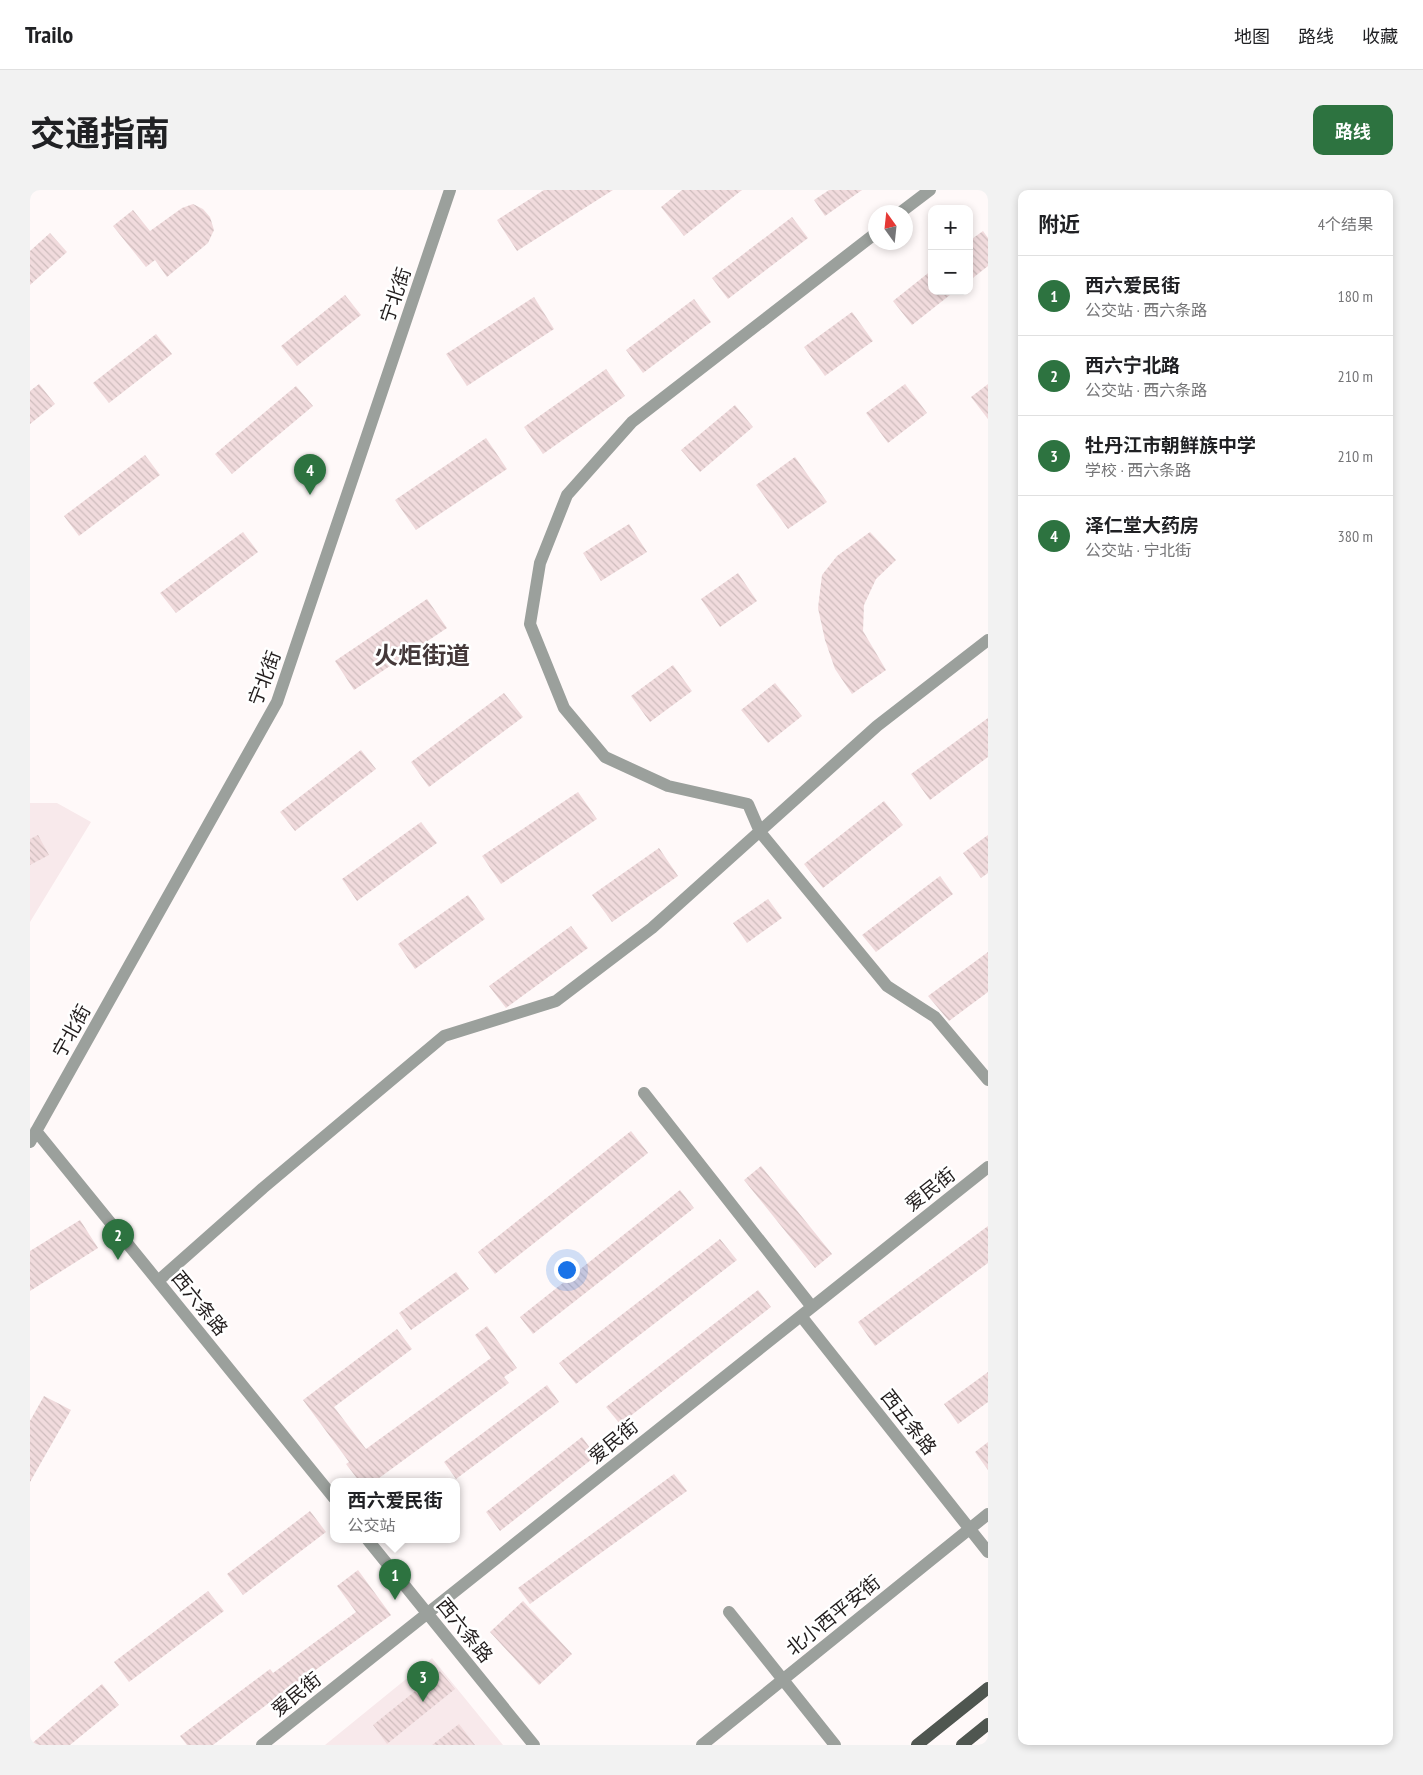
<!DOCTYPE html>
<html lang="zh">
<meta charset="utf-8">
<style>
body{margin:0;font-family:"PT Sans Narrow","Noto Sans SC",sans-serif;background:#f2f2f2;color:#202124}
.controls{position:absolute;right:15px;top:15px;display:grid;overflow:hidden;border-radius:10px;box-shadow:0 2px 8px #0003}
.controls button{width:45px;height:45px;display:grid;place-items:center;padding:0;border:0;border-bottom:1px solid #e0e0e0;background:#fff;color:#202124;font:25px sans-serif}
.compass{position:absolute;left:838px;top:15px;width:45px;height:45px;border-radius:50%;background:#fff;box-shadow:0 2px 8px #0003;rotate:345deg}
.you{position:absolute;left:536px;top:1079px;width:18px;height:18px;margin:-12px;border:4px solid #fff;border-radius:50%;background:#1a73e8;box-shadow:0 0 0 8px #1a73e833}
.badge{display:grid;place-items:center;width:32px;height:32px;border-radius:50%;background:#2d7340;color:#fff;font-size:16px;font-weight:700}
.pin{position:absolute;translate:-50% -41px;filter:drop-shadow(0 1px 2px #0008)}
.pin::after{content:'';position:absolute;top:26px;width:18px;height:15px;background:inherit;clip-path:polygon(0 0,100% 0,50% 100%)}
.popup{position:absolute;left:300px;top:1288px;width:130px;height:65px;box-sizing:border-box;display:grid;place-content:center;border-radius:10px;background:#fff;filter:drop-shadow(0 1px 4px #0005);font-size:16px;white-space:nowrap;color:#757577}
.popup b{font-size:19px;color:#202124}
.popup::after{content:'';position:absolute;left:50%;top:100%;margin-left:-10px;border:10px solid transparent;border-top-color:#fff}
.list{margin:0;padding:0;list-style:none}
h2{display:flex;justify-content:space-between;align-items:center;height:65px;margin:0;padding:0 20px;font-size:21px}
h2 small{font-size:16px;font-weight:400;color:#757577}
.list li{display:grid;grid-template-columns:32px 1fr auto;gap:15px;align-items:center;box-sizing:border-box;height:80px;padding:0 20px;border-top:1px solid #e0e0e0}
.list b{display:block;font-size:19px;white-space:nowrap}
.list p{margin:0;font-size:16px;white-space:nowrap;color:#757577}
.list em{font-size:16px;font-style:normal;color:#757577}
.map{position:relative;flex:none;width:958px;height:1555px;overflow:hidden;border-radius:10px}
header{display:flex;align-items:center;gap:30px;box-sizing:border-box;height:70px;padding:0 25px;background:#fff;border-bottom:1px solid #e0e0e0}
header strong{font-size:24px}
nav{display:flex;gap:28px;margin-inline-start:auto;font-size:18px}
.intro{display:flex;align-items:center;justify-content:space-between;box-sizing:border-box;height:120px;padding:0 30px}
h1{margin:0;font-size:35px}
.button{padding:12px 22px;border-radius:10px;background:#2d7340;color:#fff;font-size:18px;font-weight:700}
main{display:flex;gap:30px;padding:0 30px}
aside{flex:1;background:#fff;border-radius:10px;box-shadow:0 2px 8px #0003}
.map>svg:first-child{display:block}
.built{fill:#f8e9eb}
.building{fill:url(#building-back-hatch)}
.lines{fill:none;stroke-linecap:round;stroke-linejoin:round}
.minor{stroke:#9ba09c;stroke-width:12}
.major{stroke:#4f5650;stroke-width:12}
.labels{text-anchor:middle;stroke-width:5;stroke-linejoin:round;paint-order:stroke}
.street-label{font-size:19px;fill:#221d1d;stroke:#fff}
.district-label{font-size:24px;font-weight:bold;fill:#443839;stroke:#fff}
</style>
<header>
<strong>Trailo</strong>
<nav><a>地图</a><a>路线</a><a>收藏</a></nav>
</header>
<div class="intro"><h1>交通指南</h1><a class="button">路线</a></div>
<main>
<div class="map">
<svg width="958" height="1555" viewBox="0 0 958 1555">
<defs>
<pattern id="building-back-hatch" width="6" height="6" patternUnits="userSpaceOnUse" patternTransform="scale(1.25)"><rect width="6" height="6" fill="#f1dbdd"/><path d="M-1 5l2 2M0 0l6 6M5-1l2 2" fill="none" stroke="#cebcbd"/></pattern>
</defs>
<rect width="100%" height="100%" fill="#fff9f9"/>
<path class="built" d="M0 613H27L61 632 0 732Z
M402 1468 473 1555H295Z"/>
<path class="building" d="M514 0H583L487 61 467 30Z
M652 0H712L654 46 631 17Z
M799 0H832L795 26 784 10Z
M163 14 173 19 180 27 184 40 178 53 137 87 125 70 116 77 83 36 103 20 120 41 152 18Z
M762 27 778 48 698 109 682 88Z
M953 41 958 48V76L939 91V51Z
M20 43 37 62 0 95V61Z
M902 80V101H925L882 135 863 111Z
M315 105 331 125 267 176 251 156Z
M504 107 524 139 437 196 416 164Z
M664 109 681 132 613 183 596 160Z
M822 122 843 151 795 186 774 157Z
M126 144 142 164 79 213 63 193Z
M576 179 595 206 513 264 494 237Z
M9 194 25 214 0 234V201Z
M875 194 897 223 858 253 836 223Z
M958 194V229L941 207Z
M266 196 283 216 202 284 185 264Z
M705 215 723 237 670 282 651 260Z
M456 248 477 279 386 340 365 310Z
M115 265 130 285 49 346 34 326Z
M765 267 797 312 758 339 726 295Z
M599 334 617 362 571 391 553 363Z
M213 342 228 362 146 423 130 403Z
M840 342 866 370 846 389 834 415 833 441 856 480 822 504 805 479 795 450 788 418 792 385 807 366Z
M708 383 727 411 690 437 671 409Z
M397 409 417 438 324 500 305 471Z
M643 475 662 501 620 532 601 506Z
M745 493 772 526 738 553 711 520Z
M474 503 493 527 399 597 381 572Z
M958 528V567L900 610 881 584Z
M331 560 346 579 265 641 250 622Z
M548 602 567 629 471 694 452 666Z
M854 611 873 635 793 698 774 674Z
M391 632 407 653 327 711 312 689Z
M8 645 19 665 0 675V649Z
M958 645V683L951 688 933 663Z
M629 658 648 686 582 732 562 705Z
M910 686 923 704 846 762 832 745Z
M438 705 455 729 385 779 368 754Z
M738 709 752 728 717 753 703 733Z
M541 736 558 758 476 818 459 796Z
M958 762V802L919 831 898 806Z
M601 941 618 963 465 1084 448 1062Z
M731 976 802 1064 785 1078 714 990Z
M650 1000 664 1018 503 1144 490 1127Z
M50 1030 68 1058 0 1101V1061Z
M958 1036V1073L845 1156 828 1132Z
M690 1049 707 1070 546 1194 529 1173Z
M426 1082 439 1099 381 1140 369 1123Z
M728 1100 741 1117 590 1234 576 1217Z
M457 1136 487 1178 474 1187 479 1193 345 1291H329L316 1274 319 1272 273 1210 367 1139 382 1159 304 1217 336 1259 461 1168 445 1145Z
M958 1182V1212L928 1234 914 1214Z
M517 1195 529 1212 426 1289 414 1272Z
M14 1206 41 1220 0 1292V1231Z
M552 1247 566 1266 470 1341 456 1322Z
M958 1252V1280L945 1262Z
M644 1284 657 1301 500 1414 488 1398Z
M280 1321 296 1342 213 1405 197 1384Z
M328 1380 361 1425 269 1492 268 1491 183 1555H157L150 1546 240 1479 243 1483 326 1422 307 1396Z
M178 1401 194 1421 99 1492 84 1472Z
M493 1411 542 1464 509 1495 460 1442Z
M410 1481 425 1499 357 1554 343 1535Z
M72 1494 89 1515 40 1555H0Z
M429 1534 445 1555H402Z"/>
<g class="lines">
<path class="minor" d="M871 22 900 0
M846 43 602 232 537 305 510 373 500 434 534 518 575 567 638 596 718 614 730 642 857 796 905 827 958 890
M614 903 782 1117
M6 941 304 1308
M0 952 247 512 420 0
M128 1091 233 998 414 846 526 811 622 738 847 536 958 450
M771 1126 958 1362
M337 1349 504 1555
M699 1422 805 1555
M232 1555 958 977
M672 1555 958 1324"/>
<path class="major" d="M887 1555 958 1498
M932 1555 958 1534"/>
</g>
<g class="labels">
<g class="street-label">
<text transform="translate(365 105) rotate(-71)" y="7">宁北街</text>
<text transform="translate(234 488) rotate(-69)" y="7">宁北街</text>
<text transform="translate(41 841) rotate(-61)" y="7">宁北街</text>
<text transform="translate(900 999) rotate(-38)" y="7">爱民街</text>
<text transform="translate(170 1113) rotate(51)" y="7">西六条路</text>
<text transform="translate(879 1232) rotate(52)" y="7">西五条路</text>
<text transform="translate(583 1251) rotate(-39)" y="7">爱民街</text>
<text transform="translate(803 1425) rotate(-39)" y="7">北小西平安街</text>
<text transform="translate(435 1440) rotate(51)" y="7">西六条路</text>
<text transform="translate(266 1504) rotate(-39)" y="7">爱民街</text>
</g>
<g class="district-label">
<text x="392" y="474">火炬街道</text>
</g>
</g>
</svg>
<div class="controls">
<button>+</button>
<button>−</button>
</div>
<svg class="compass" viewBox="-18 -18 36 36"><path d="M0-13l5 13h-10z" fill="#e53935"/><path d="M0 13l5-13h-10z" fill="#757577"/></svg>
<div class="you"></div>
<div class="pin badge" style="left:365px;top:1410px">1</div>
<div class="popup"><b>西六爱民街</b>公交站</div>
<div class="pin badge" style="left:88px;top:1070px">2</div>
<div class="pin badge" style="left:393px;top:1512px">3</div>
<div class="pin badge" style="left:280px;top:305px">4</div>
</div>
<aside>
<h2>附近<small>4个结果</small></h2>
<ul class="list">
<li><span class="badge">1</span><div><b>西六爱民街</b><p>公交站 · 西六条路</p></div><em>180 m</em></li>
<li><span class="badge">2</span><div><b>西六宁北路</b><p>公交站 · 西六条路</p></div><em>210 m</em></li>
<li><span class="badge">3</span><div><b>牡丹江市朝鲜族中学</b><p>学校 · 西六条路</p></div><em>210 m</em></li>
<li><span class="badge">4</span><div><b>泽仁堂大药房</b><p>公交站 · 宁北街</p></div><em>380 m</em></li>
</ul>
</aside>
</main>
